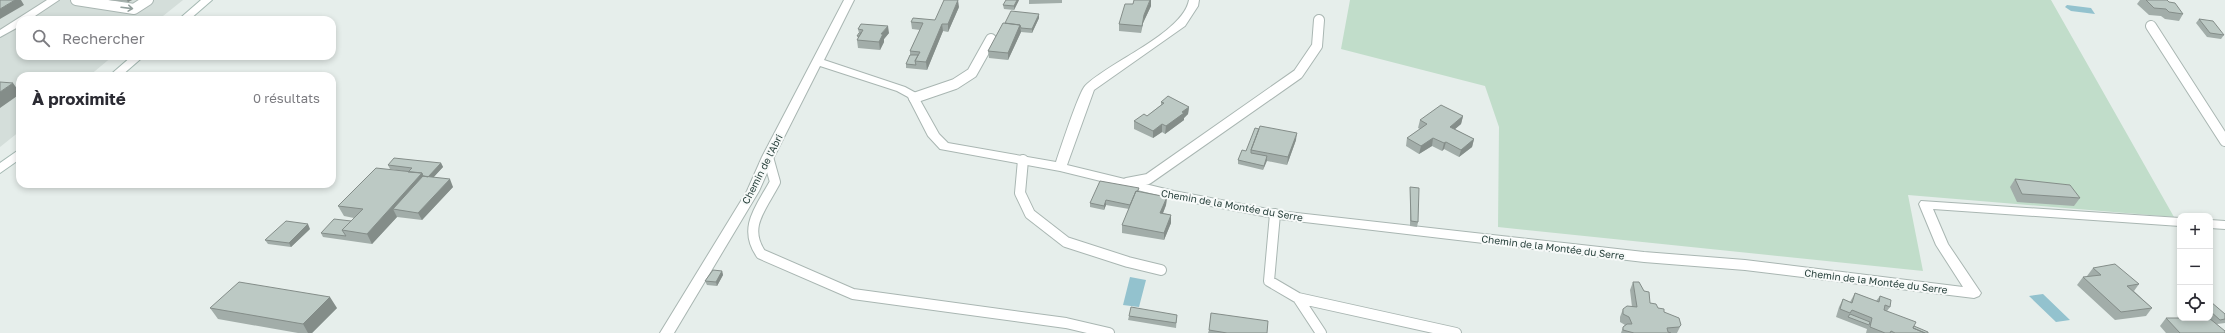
<!DOCTYPE html>
<html lang="fr">
<meta charset="utf-8">
<style>
body{margin:0;font-family:"Golos Text",sans-serif;background:#f7f7f7;color:#2b2b33}
.controls{position:absolute;right:12px;bottom:12px;display:grid;overflow:hidden;border-radius:8px;box-shadow:0 2px 6px #0003}
.controls button{width:36px;height:36px;display:grid;place-items:center;padding:0;border:0;border-bottom:1px solid #e1e1e2;background:#fff;color:#2b2b33;font:20px sans-serif}
.list{margin:0;padding:0;list-style:none}
h2{display:flex;justify-content:space-between;align-items:center;height:52px;margin:0;padding:0 16px;font-size:17px}
h2 small{font-size:13px;font-weight:400;color:#7c7c81}
.icon{flex:none;width:22px;height:22px;fill:none;stroke:currentColor;stroke-width:2;stroke-linecap:round;stroke-linejoin:round}
.map{position:relative;flex:none;width:2225px;height:333px;overflow:hidden}
.search{position:absolute;background:#fff;box-shadow:0 2px 6px #0003;left:16px;top:16px;width:320px;height:44px;display:flex;align-items:center;gap:10px;box-sizing:border-box;padding:0 14px;border-radius:12px;color:#7c7c81;font-size:15px}
.panel{position:absolute;background:#fff;box-shadow:0 2px 6px #0003;left:16px;top:72px;width:320px;height:116px;border-radius:12px}
.map>svg:first-child{display:block}
.built{fill:#d4deda}
.green{fill:#c1ddca}
.water{fill:#93c2ce}
.lines{fill:none;stroke-linecap:round;stroke-linejoin:round}
.lane-casing{stroke:#a9b6b2;stroke-width:12}
.street-casing{stroke:#a9b6b2;stroke-width:2}
.secondary-casing{stroke:#a5b9b3;stroke-width:2}
.lane{stroke:#fff;stroke-width:10}
.street{fill:#fff;fill-rule:evenodd}
.secondary{fill:#fff;fill-rule:evenodd}
.wall{fill:#a2ada9}
.shaded-wall{fill:#848d89}
.building{fill:#bcc9c4;stroke:#848d89}
.oneway{stroke:#929f9c}
.labels{text-anchor:middle;stroke-width:4;stroke-linejoin:round;paint-order:stroke}
.street-label{font-size:10px;fill:#263f3a;stroke:#f7faf9}
</style>
<div class="map">
<svg width="2225" height="333" viewBox="0 0 2225 333">
<rect width="100%" height="100%" fill="#e6eeeb"/>
<path class="built" d="M0 0H183L158 20H20V56H113L89 76H20V131L0 147Z"/>
<path class="green" d="M1350 0H2051L2174 217 1908 195 1923 271 1498 227 1499 127 1485 86 1341 49Z"/>
<path class="water" d="M2067 5 2091 8 2095 14 2071 11 2065 7Z
M1130 277 1146 280 1139 307 1123 305Z
M2043 294 2070 320 2056 322 2029 296Z"/>
<g class="lines">
<g class="lane-casing">
<path id="lane" d="M76 0 134 9 148 0
M2151 26 2225 141
M914 98 955 84 972 73 991 39
M768 157 775 182C762 207 742 227 761 254L853 294 1066 323 1109 333
M1023 160 1020 193 1030 214 1066 242 1128 262 1161 270
M1127 183 1148 179 1298 74 1317 46 1319 20
M1275 214 1269 281 1298 298 1321 333
M1298 298 1456 333"/>
</g>
<g class="street-casing">
<path id="street" d="M47 0H59L29 20H20V26L0 37V30Z
M844 0H854L824 60 905 87 916 93 939 134 948 143 1056 162C1060 150 1079 92 1085 86 1109 62 1183 33 1189 0H1199L1198 6 1185 26 1094 90 1067 165 1174 191 1279 211 1644 252 1745 260 1963 287 1936 245 1919 204 1921 201 2180 218V226L1933 209 1948 244 1981 293 1979 296 1974 298 1745 270 1644 262 1279 219 1174 199 1060 171 940 149 928 136 908 97 897 91 820 66 774 157 759 191 674 333H660L747 191 762 157Z
M2210 220 2225 221V229L2210 228Z"/>
</g>
<g class="secondary-casing">
<path id="secondary" d="M201 0H212L189 20H178Z
M132 56H144L121 76H109Z
M20 149V159L0 173V163Z"/>
</g>
<use href="#lane" class="lane"/>
<use href="#street" class="street"/>
<use href="#secondary" class="secondary"/>
</g>
<path class="wall" d="M108 0H132L128 2Z
M1019 0 1014 10 1004 9 1003 5Z
M1029 0H1062V3L1029 4Z
M2140 0H2167L2183 14 2179 21 2165 19 2161 16 2149 15 2137 4Z
M1133 4 1151 6 1143 23 1141 33 1119 31V24Z
M959 7 948 32 943 31 927 70 906 68V64L910 55V51L920 30 912 29 911 22 935 20Z
M1039 18 1032 33 1021 32 1008 60 989 58 988 51 1005 23Z
M2199 19 2224 35 2221 39 2207 37 2196 23Z
M858 29 889 33 884 39V42L880 50 858 48 857 40 858 38 857 36 859 33Z
M1161 102 1189 107 1188 114 1184 118V120L1165 134 1162 132 1153 138 1134 129V121L1147 116 1161 105Z
M1463 116 1461 124 1455 129 1474 139 1472 147 1459 157 1444 149 1442 151 1432 146 1419 154 1406 146 1407 138 1420 129 1418 128 1420 120Z
M1296 140 1287 165 1267 161 1263 170 1238 164V160L1246 151Z
M441 163 443 167 433 177 453 187 422 220 397 217 372 244 323 237 321 233 351 221 354 218 344 216 338 206 409 172 390 169 388 165Z
M2015 179 2080 198 2074 206 2017 202 2010 187Z
M1410 187 1418 222 1417 227 1410 226Z
M1139 188 1138 192 1167 197 1166 205 1163 213 1171 215V223L1164 240 1122 233V225L1129 209 1106 205 1104 210 1090 207V203Z
M310 229 291 247 268 244 265 240Z
M2093 268 2139 284 2134 291 2152 308 2146 316 2115 320 2077 285 2083 277H2088L2087 276Z
M722 271 723 275 717 286 707 285 705 281Z
M1633 282 1650 303 1664 312 1681 325 1677 333H1621L1623 327 1625 325 1620 322V317L1623 309 1632 307 1630 290Z
M1855 293 1876 301 1880 296 1890 307 1887 311 1914 326 1928 333H1866L1867 329 1836 317 1839 307 1843 299 1850 302Z
M2210 302 2225 314V323L2217 324 2225 333H2166L2160 326 2166 318H2210Z
M210 308H337L312 333H298L218 319Z
M1177 315 1176 328 1128 320 1129 316Z
M1209 330 1267 333H1208Z"/>
<path class="shaded-wall" d="M15 0H21L24 5 0 19V9Z
M127 0H132L128 2Z
M958 0 959 7 948 32V24Z
M1017 0H1019L1014 10V6Z
M1150 0H1151V6L1143 23 1141 33 1142 26 1144 15Z
M1039 14V18L1032 33V29Z
M942 24 943 31 927 70 926 62Z
M1020 25 1021 32 1008 60V53Z
M888 26 889 33 884 39V42L880 50 879 42 881 34Z
M13 83 20 93V94L0 108V92Z
M1189 107 1188 114 1184 118V120L1165 134 1166 126 1182 112Z
M1463 116 1461 124 1448 135 1450 127Z
M1162 124V132L1153 138V131Z
M1297 133 1296 140 1287 165 1288 157Z
M1433 138 1432 146 1419 154 1421 146Z
M1474 139 1472 147 1459 157 1461 150Z
M1446 142 1444 149 1442 151 1444 143Z
M1267 156V160L1263 170 1264 166Z
M441 163 443 167 403 211 393 209 397 217 372 244 367 234 422 173Z
M450 179 453 187 422 220 418 213Z
M1167 197 1166 205 1160 221V213Z
M1106 200V205L1104 210V206Z
M1171 215V223L1164 240V233Z
M308 224 310 229 291 247 289 243Z
M722 271 723 275 717 286 716 282Z
M330 297 337 308 312 333H308L303 324Z"/>
<path class="building" d="M0 0H15L0 9Z
M944 0H958L948 24H942L926 62 915 61 920 52 910 51 923 23 911 22 913 18 935 20Z
M1006 0H1017L1014 6 1003 5Z
M1134 0H1150L1144 15 1142 26 1119 24 1125 4H1133Z
M2146 0H2167L2169 2 2175 3 2183 14 2169 12 2166 9 2154 8Z
M1011 11 1039 14 1032 29 1021 28 1020 25 1005 23Z
M2199 19 2213 21 2224 35 2210 33Z
M1003 23 1020 25 1008 53 988 51Z
M861 24 888 26 881 34H883L879 42 857 40 863 30 858 29Z
M859 33H861L859 36H857Z
M910 55H918L915 61 916 65 906 64Z
M0 82 13 83 0 92Z
M1168 96 1189 107 1182 112 1184 113 1166 126 1162 124 1153 131 1134 121 1144 114 1147 116 1164 103 1161 102Z
M1441 105 1463 116 1450 127 1474 139 1461 150 1446 142 1444 143 1433 138 1421 146 1407 138 1427 124 1420 120Z
M1260 126 1297 133 1288 157 1251 150Z
M1255 128 1259 129 1251 150V153L1267 156 1264 166 1238 160 1242 150 1246 151Z
M394 158 441 163 428 177 423 176 422 173 408 172 412 168 388 165Z
M376 168 422 173 367 234 342 230 363 209 338 206Z
M423 176 450 179 418 213 393 209Z
M2015 179 2070 185 2080 198 2022 194Z
M1100 181 1139 188 1137 192 1136 191 1130 205 1106 200 1104 206 1090 203Z
M1410 187 1419 188 1418 222 1411 221Z
M1136 191 1167 197 1160 213 1171 215 1164 233 1122 225Z
M334 219 351 221 342 230 346 236 321 233Z
M286 221 308 224 289 243 265 240Z
M2115 264 2139 284 2127 286 2152 308 2121 312 2083 277 2101 275 2093 268Z
M713 270 722 271 716 282 705 281Z
M239 282 330 297 303 324 210 308Z
M1633 282H1639L1644 291 1649 292 1650 303 1656 304 1658 308 1664 309V312L1679 318 1681 325 1679 327 1667 328 1668 332 1671 333H1634L1623 330V327L1627 324H1632L1629 317 1623 314V309L1627 306 1637 307Z
M1855 293 1879 302 1880 296 1891 300 1890 307 1885 305 1884 310 1916 322 1913 328 1925 333H1895L1891 331 1890 333H1885L1870 327 1872 318 1852 310 1850 313 1840 309 1843 299 1852 303Z
M2210 302H2211L2225 314V319L2220 320 2210 311Z
M1131 307 1177 315 1176 323 1129 316Z
M1211 313 1268 321 1267 333H1227L1209 330Z
M1850 314 1870 322 1869 325 1848 317Z
M2166 318H2209L2225 331V333H2180Z
M1914 326 1928 332V333H1925L1913 328Z"/>
<defs><path id="oneway-shaft" d="M-6 0H5M1.5-3L5.5 0L1.5 3" fill="none" stroke-width="1.6" stroke-linecap="round" stroke-linejoin="round"/></defs>
<use class="oneway" href="#oneway-shaft" transform="translate(127 8) rotate(7)"/>
<g class="labels">
<g class="street-label">
<text transform="translate(762 169) rotate(-63)" y="4">Chemin de l'Abri</text>
<text transform="translate(1232 205) rotate(10)" y="4">Chemin de la Montée du Serre</text>
<text transform="translate(1553 247) rotate(7)" y="4">Chemin de la Montée du Serre</text>
<text transform="translate(1876 281) rotate(7)" y="4">Chemin de la Montée du Serre</text>
</g>
</g>
</svg>
<div class="controls">
<button>+</button>
<button>−</button>
<button><svg class="icon" aria-label="locate" viewBox="0 0 24 24"><circle cx="12" cy="12" r="6"/><path d="M12 2v4M12 18v4M2 12h4M18 12h4"/></svg></button>
</div>
<div class="search"><svg class="icon" aria-label="search" viewBox="0 0 24 24"><circle cx="10" cy="10" r="6"/><path d="M15 15l6 6"/></svg>Rechercher</div>
<section class="panel">
<h2>À proximité<small>0 résultats</small></h2>
<ul class="list">
</ul>
</section>
</div>
